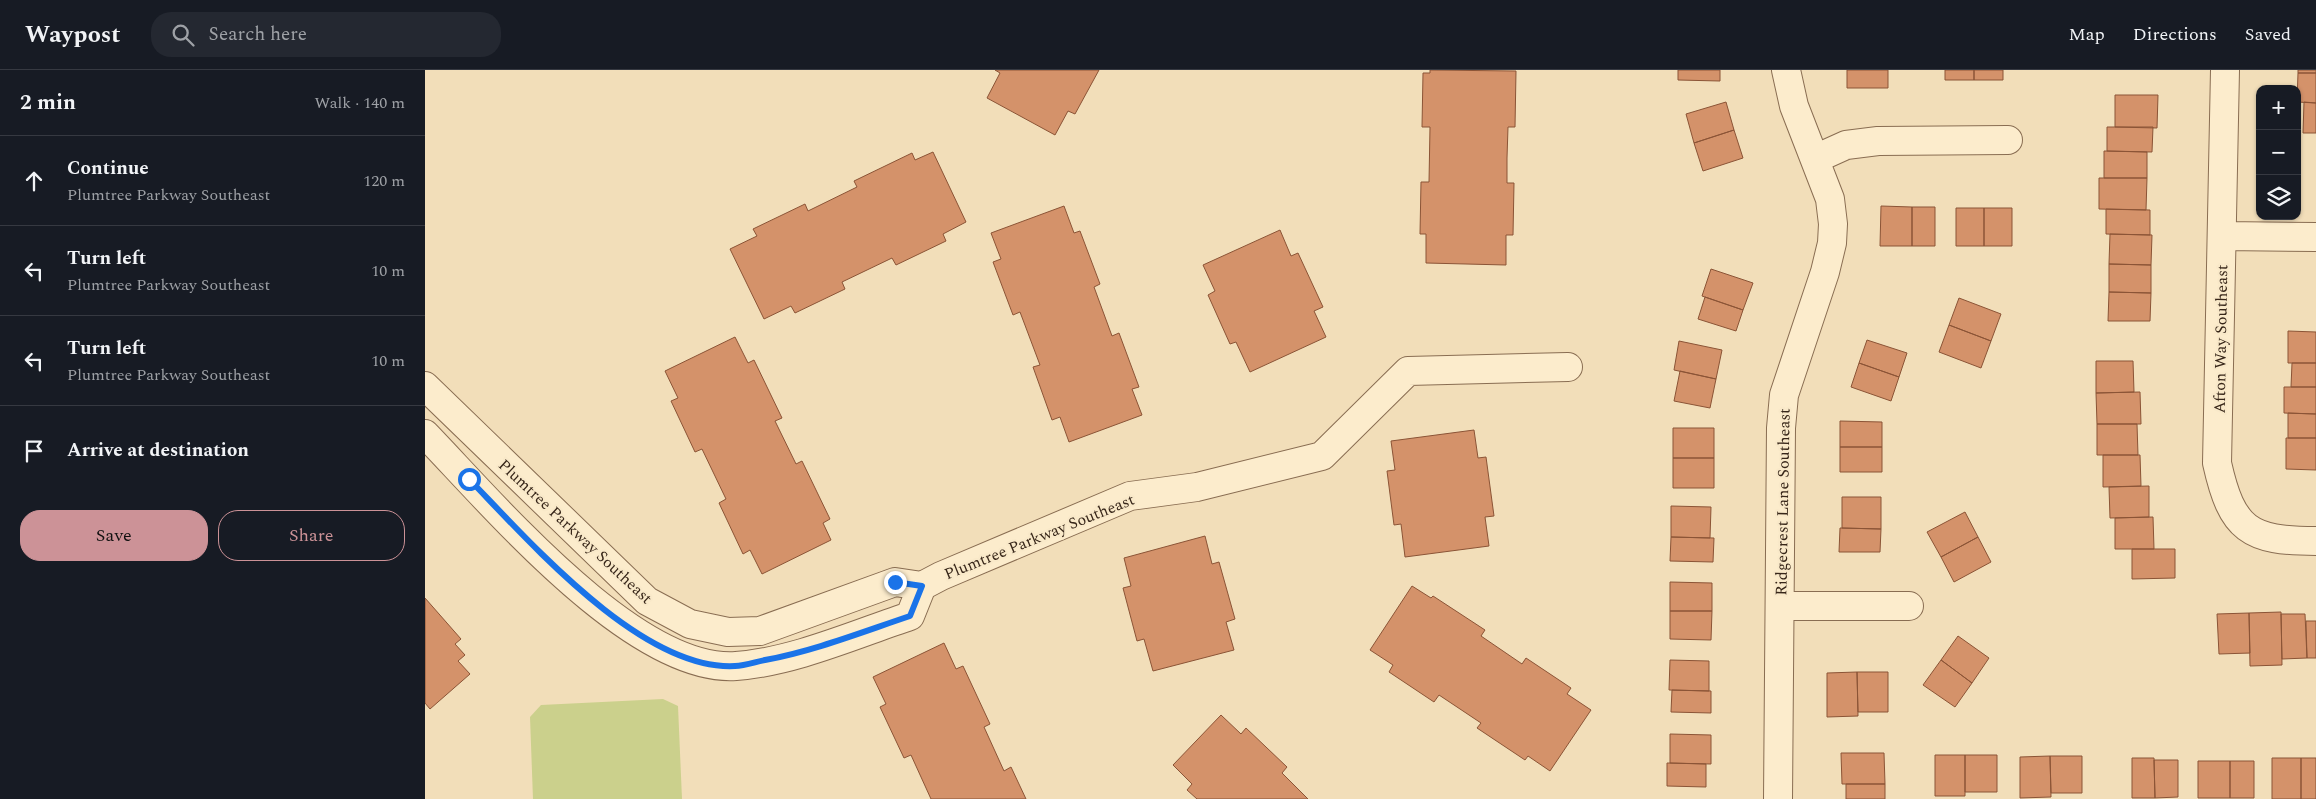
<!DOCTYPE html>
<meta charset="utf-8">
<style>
body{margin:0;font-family:Spectral,serif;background:#242831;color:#f1f3f6}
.controls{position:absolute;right:15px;top:15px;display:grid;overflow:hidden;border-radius:10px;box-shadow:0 1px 4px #0004}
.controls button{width:45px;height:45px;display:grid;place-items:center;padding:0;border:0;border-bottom:1px solid #363941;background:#171b24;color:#f1f3f6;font:25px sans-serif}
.stop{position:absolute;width:15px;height:15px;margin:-11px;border:4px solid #1a73e8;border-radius:50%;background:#fff}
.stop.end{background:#1a73e8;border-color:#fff;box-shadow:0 1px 5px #0008}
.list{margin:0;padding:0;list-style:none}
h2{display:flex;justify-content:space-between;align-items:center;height:65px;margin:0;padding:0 20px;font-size:21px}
h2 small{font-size:16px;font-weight:400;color:#9ea1a6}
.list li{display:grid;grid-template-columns:32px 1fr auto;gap:15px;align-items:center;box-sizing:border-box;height:90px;padding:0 20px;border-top:1px solid #363941}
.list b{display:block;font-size:19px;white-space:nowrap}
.list p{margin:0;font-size:16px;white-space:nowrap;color:#9ea1a6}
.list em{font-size:16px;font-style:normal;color:#9ea1a6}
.actions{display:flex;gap:10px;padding:15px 20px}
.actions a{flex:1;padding:11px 0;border:1px solid #cc9297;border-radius:20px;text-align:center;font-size:18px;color:#cc9297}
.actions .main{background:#cc9297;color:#111}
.icon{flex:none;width:28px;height:28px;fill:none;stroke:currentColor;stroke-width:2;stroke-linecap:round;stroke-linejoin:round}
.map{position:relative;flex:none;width:1891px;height:729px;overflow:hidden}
header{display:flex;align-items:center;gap:30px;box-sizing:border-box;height:70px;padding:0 25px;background:#171b24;border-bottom:1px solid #363941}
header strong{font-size:24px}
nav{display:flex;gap:28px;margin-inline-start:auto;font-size:18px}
.search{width:350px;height:45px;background:#242831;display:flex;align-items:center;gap:12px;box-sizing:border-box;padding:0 18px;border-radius:20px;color:#9ea1a6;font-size:19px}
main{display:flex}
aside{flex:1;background:#171b24}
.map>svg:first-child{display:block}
.green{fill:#cbd08c}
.building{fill:#d4926a;stroke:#8b5436}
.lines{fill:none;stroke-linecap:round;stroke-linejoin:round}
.minor-casing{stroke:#896d52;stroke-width:30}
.minor{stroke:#fceccc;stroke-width:28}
.route{stroke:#1a73e8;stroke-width:6}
.labels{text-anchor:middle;stroke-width:4.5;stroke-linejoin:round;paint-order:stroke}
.street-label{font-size:16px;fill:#372619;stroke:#f9e9c9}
</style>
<header>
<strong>Waypost</strong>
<div class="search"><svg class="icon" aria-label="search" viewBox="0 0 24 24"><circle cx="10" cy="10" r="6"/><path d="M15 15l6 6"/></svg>Search here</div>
<nav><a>Map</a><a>Directions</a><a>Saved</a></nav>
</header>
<main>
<aside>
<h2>2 min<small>Walk · 140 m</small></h2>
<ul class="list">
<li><svg class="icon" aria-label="ahead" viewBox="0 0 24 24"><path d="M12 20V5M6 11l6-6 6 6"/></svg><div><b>Continue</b><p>Plumtree Parkway Southeast</p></div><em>120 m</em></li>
<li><svg class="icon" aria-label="left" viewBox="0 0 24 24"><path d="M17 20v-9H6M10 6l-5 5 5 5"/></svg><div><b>Turn left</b><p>Plumtree Parkway Southeast</p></div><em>10 m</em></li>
<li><svg class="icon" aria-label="left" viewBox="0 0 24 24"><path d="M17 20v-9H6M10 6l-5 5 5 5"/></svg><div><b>Turn left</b><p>Plumtree Parkway Southeast</p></div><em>10 m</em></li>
<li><svg class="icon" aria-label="arrive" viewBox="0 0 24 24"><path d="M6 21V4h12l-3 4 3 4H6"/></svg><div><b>Arrive at destination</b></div></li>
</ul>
<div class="actions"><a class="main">Save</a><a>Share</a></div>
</aside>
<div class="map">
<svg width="1891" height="729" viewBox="0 0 1891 729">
<rect width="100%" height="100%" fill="#f2deb9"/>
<path class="green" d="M238 629 253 636 257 729H108L105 647 116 635Z"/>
<path class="building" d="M570 0H674L650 44 643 41 630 65 562 28 575 3Z
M1005 0 1091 1 1090 57H1083L1082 88V113H1089L1088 165H1081V195L1001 193V164H995L996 112H1004L1005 57H997L998 3H1005Z
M1253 0H1295V11L1253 10Z
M1422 0H1463V18H1422Z
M1520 0H1549V10H1520Z
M1549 0H1578V10H1549Z
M1873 0H1891V3H1873Z
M1873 3H1891V33L1872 32Z
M1690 25H1733L1732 58 1690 57Z
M1301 32 1309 60 1269 73 1261 44Z
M1879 32 1891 33V63H1878Z
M1682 57H1728L1727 82 1682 81Z
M1309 60 1318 88 1278 101 1269 73Z
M1679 81 1722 82V108H1679Z
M508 82 541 152 518 164 521 171 471 195 467 188 417 212 420 219 370 243 366 236 339 249 305 179 332 166 328 159 380 134 383 141 432 117 429 111 487 83 490 90Z
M1674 108H1722L1721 140 1674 139Z
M639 136 649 163 655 161 675 214 669 217 687 266 694 263 714 317 707 319 717 345 644 372 635 347 627 350 608 297 615 295 595 242 588 245 568 192 576 189 566 163Z
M1456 136 1487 137V176H1455Z
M1487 137H1510V176H1487Z
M1531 138H1559V176H1531Z
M1559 138H1587V176H1559Z
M1681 139 1725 140V165L1681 164Z
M855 160 866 186 873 183 898 237 889 241 901 267 825 302 811 272 805 274 783 225 790 221 778 195Z
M1685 164 1727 165 1726 195 1684 194Z
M1684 194 1726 195V223L1684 222Z
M1286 199 1328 213 1318 240 1277 226Z
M1684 222 1726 223 1725 251H1683Z
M1280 227 1318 240 1311 261 1273 249Z
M1534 228 1576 244 1566 271 1524 255Z
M1524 255 1566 271 1556 298 1514 282Z
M1863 261 1891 262V293H1863Z
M310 267 323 293 329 290 357 348 350 351 371 394 377 391 405 449 398 453 406 470 337 504 325 480 318 484 294 433 301 429 277 379 270 382 246 331 253 328 240 301Z
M1442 270 1482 283 1474 307 1434 293Z
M1254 271 1297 280 1291 309 1249 300Z
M1671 291H1708L1709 322 1671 323Z
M1434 293 1474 307 1466 331 1426 317Z
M1867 293H1891V317H1866Z
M1255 301 1291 309 1285 338 1249 331Z
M1859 317H1891V344L1859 343Z
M1715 322 1716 354H1672L1671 323Z
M1863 343 1891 344V368H1863Z
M1415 351 1457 352V377H1415Z
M1672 354H1712L1713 385H1672Z
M1248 358H1289V388H1248Z
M1049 360 1053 388 1061 387 1069 446 1060 447 1064 476 980 487 976 454 969 455 962 401 970 400 966 371Z
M1861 368H1891V400L1861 399Z
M1415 377H1457V402H1415Z
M1678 385H1715L1716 416 1678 417Z
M1248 388H1289V418H1248Z
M1724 416V447L1685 448 1684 417Z
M1417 427H1456V459L1417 458Z
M1246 436 1286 437 1285 468 1246 467Z
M1540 442 1553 467 1516 487 1502 462Z
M1728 447 1729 479H1690V448Z
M1415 458 1456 459 1455 482H1414Z
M780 466 787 494 794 492 810 549 801 552 809 580 728 601 719 569 712 571 698 518 706 516 699 488Z
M1246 467 1289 468 1288 492 1245 491Z
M1553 467 1566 492 1529 512 1516 487Z
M1707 479H1750V508L1707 509Z
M1245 512 1287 513V541H1245Z
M987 516 1006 528 1008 526 1060 560 1056 566 1097 594 1101 588 1146 618 1142 624 1166 640 1125 701 1103 686 1100 690 1052 658 1056 653 1014 625 1009 632 964 602 968 595 945 580Z
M0 528 36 569 30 574 40 585 33 591 45 604 5 639 0 633Z
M1245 541H1287L1286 570 1245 569Z
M1856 542 1857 595 1825 596 1824 543Z
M1824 543 1825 583 1794 584 1792 544Z
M1856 544H1880L1882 588 1857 589Z
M1881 551H1891V588H1882Z
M1533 566 1564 588 1547 613 1516 590Z
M519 573 531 599 538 596 565 654 559 657 579 701 586 697 601 729H506L486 685 479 688 455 637 461 634 448 607Z
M1245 590 1284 591V621L1244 620Z
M1516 590 1547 613 1530 637 1498 615Z
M1432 602H1463V642H1433Z
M1432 602 1433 646 1402 647V603Z
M1247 620 1286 621V643L1246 642Z
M796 645 816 664 821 658 862 697 857 703 883 729H772L762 720 767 714 748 695Z
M1245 664 1286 665V694L1245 693Z
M1416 683H1459L1460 714H1417Z
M1510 685H1540V726H1510Z
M1540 685H1572V722H1540Z
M1625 686H1657V723H1626Z
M1625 686 1626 727 1595 728V687Z
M1707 688H1729L1730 728H1707Z
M1847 688H1876V729H1847Z
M1876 688H1891V729H1876Z
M1729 690H1753V727L1730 728Z
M1773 691H1805V728H1773Z
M1805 691H1829V728H1805Z
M1242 693 1281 694V717L1242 716Z
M1421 714H1460V729H1421Z"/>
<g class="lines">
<g class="minor-casing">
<path id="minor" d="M1800 0 1792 393C1807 460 1824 471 1891 471
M1390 89 1421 75 1453 71 1583 70
M1798 166 1891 167
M0 316 222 531 265 554 303 562 335 561 470 512 497 516 516 506 705 426 772 417 897 386 983 301 1143 297
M0 364C67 433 209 603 311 596 368 592 431 564 485 546L497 516
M1356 536H1484
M1353 729 1356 358 1359 325 1400 202 1407 173 1408 154 1405 129 1369 36 1361 0"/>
</g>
<use href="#minor" class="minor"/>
</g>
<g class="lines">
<path class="route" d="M44 409C105 472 217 601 310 596 320 596 330 592 340 590 389 581 437 562 485 546L497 516 470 512"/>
</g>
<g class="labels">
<g class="street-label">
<text transform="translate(1795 269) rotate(-89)" y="6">Afton Way Southeast</text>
<text transform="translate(1357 432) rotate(-89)" y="6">Ridgecrest Lane Southeast</text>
<text transform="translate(151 461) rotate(43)" y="6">Plumtree Parkway Southeast</text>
<text transform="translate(614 466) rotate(-22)" y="6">Plumtree Parkway Southeast</text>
</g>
</g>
</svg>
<div class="controls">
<button>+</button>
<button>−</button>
<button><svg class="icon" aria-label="layers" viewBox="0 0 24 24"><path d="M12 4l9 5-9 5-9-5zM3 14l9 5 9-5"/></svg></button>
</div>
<div class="stop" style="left:44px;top:409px"></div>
<div class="stop end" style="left:470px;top:512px"></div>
</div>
</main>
